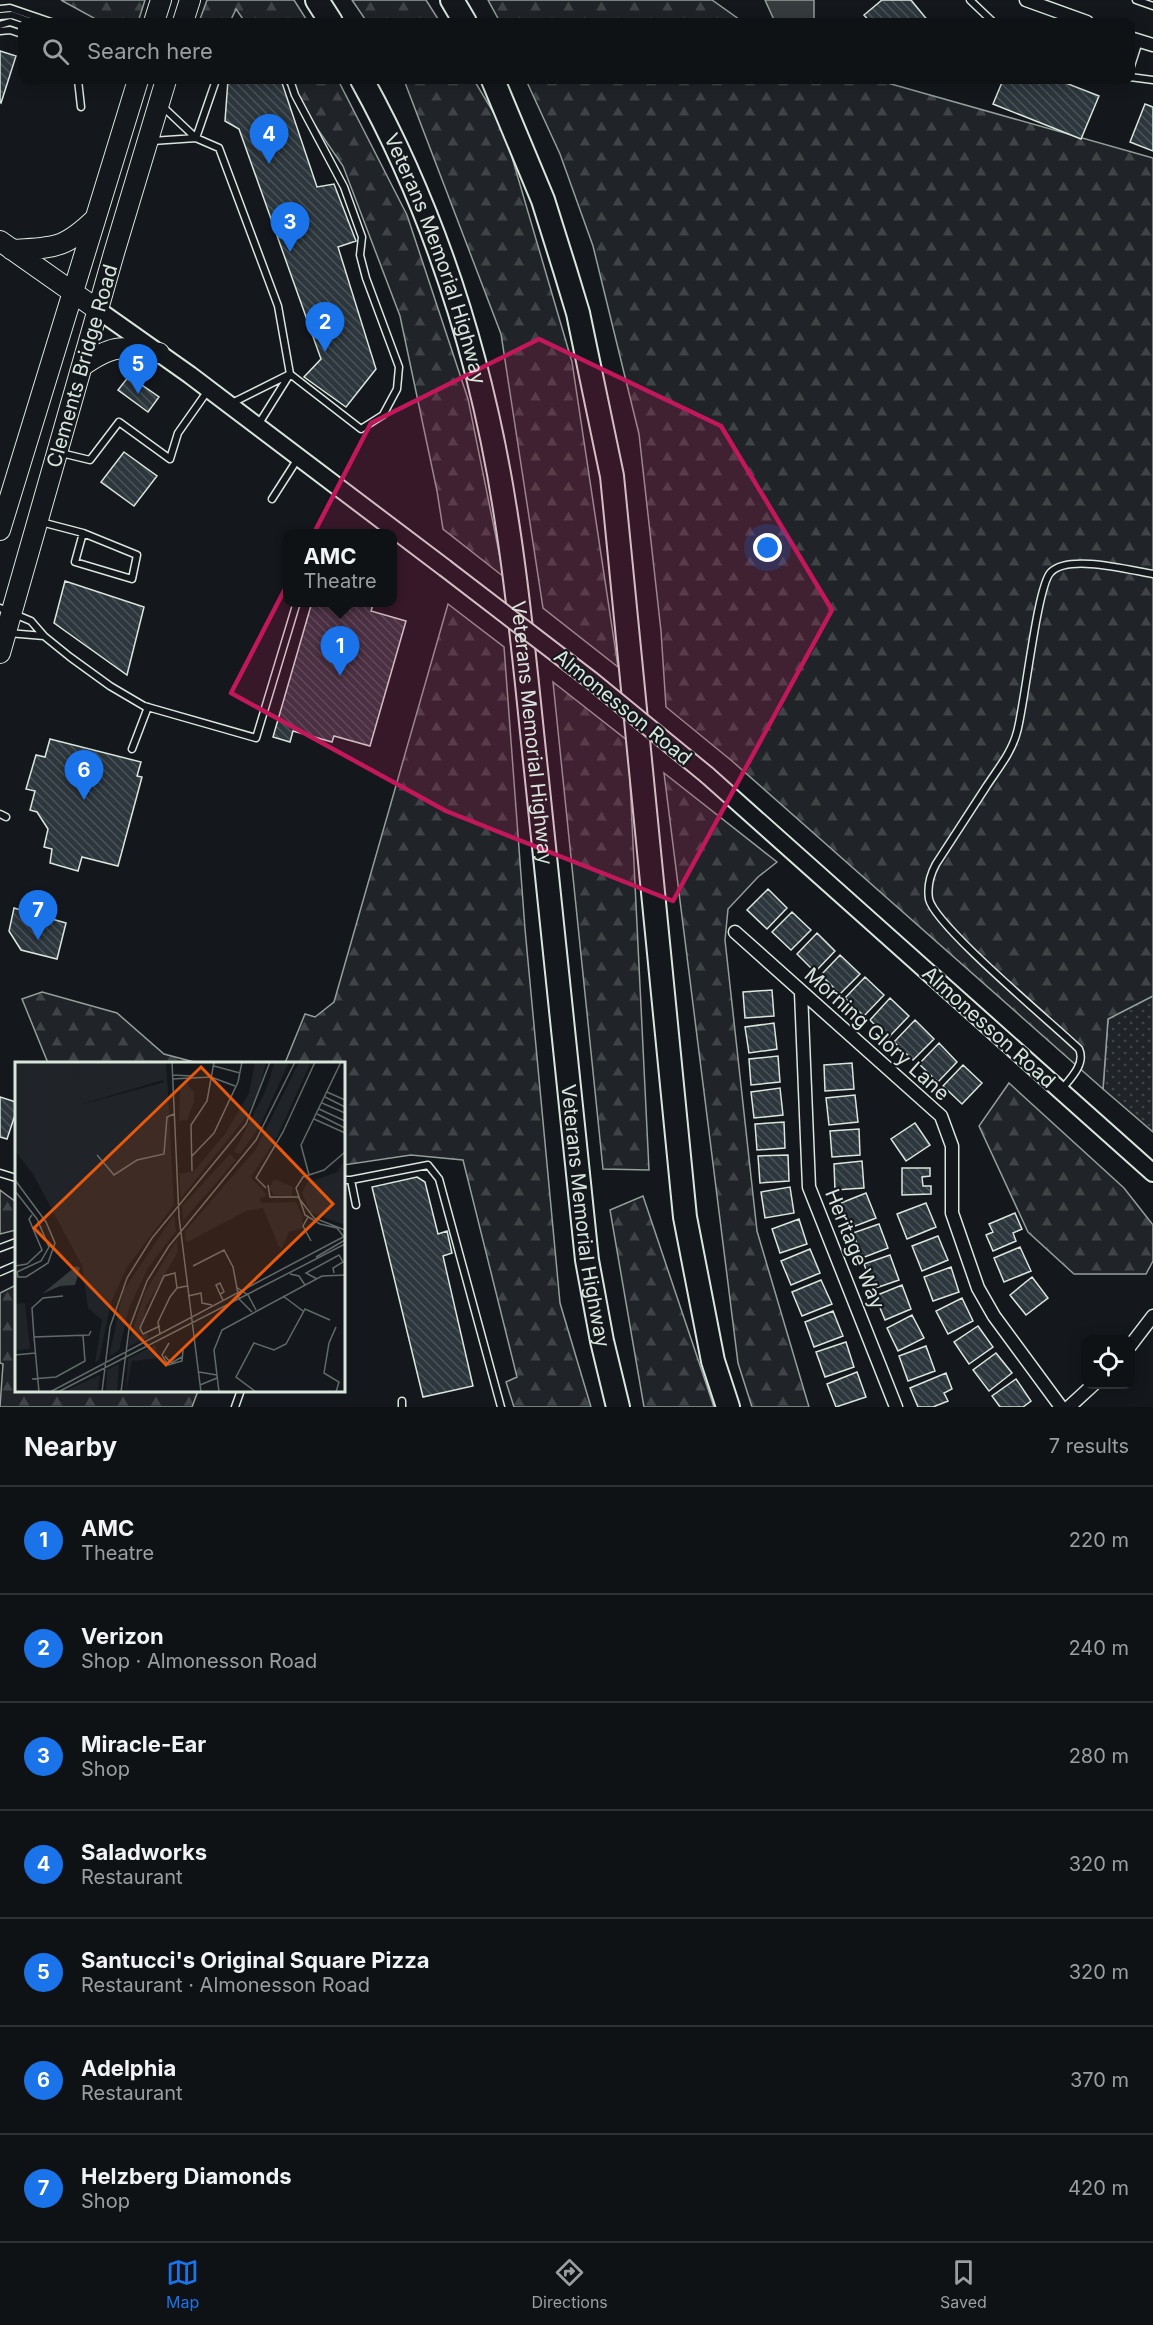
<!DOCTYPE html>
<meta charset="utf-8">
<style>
body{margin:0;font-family:Inter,sans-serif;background:#181b1e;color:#f1f3f6}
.controls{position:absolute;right:18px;bottom:18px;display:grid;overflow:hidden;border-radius:12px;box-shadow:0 3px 15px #0003}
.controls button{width:54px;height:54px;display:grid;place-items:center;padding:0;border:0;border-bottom:2px solid #2f3234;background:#0f1215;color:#f1f3f6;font:30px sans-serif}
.you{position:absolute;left:768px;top:548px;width:21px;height:21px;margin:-15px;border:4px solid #fff;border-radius:50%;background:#1a73e8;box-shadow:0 0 0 9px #1a73e833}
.badge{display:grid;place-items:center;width:39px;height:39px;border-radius:50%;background:#1a73e8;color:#fff;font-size:20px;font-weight:700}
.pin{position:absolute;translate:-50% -50px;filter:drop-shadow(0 2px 3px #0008)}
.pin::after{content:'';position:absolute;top:32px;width:21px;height:18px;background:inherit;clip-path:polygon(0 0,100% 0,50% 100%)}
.popup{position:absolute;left:283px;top:529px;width:114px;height:78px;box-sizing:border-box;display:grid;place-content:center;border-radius:12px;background:#0f1215;filter:drop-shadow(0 2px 4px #0005);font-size:20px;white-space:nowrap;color:#9b9ea0}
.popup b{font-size:22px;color:#f1f3f6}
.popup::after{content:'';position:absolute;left:50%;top:100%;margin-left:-12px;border:12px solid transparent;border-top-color:#0f1215}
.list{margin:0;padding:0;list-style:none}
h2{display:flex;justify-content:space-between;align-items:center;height:78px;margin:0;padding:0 24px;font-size:26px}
h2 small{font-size:20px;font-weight:400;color:#9b9ea0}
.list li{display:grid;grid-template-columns:39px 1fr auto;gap:18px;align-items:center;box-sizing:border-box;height:108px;padding:0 24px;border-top:2px solid #2f3234}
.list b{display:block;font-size:22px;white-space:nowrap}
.list p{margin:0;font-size:20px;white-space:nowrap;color:#9b9ea0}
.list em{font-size:20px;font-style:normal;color:#9b9ea0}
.icon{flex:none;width:33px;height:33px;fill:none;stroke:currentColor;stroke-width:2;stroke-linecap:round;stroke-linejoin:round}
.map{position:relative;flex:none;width:1153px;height:1407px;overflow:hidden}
.search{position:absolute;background:#0f1215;box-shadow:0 3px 15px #0003;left:18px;right:18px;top:18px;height:66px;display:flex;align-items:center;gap:15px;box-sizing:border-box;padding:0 21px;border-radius:12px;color:#9b9ea0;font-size:22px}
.sheet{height:834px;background:#0f1215}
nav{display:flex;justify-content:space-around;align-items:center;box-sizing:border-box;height:84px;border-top:2px solid #2f3234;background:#0f1215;font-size:16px;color:#9b9ea0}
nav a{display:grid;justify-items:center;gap:3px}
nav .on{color:#1a73e8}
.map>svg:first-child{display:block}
.grass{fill:url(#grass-dots);stroke:#939e99;stroke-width:1.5}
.forest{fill:url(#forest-firs);stroke:#939e99;stroke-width:1.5}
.water{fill:#363b3e;stroke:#939e99;stroke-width:1.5}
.building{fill:url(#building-back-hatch);stroke:#d8e6dc;stroke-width:1.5}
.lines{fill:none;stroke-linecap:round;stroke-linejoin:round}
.lane-casing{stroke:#d8e6dc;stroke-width:9}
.street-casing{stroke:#d8e6dc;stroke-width:15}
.secondary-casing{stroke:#d8e6dc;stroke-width:20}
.primary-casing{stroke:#d8e6dc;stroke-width:22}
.highway-casing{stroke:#d8e6dc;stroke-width:26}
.lane{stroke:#14181c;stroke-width:6}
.street{stroke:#14181c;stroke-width:12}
.secondary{stroke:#14181c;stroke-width:16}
.primary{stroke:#14181c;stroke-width:20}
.highway{stroke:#14181c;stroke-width:22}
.secondary-bridge-casing{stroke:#d8e6dc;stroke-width:20;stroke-linecap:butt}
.secondary-bridge{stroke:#14181c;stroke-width:16}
.marked{fill:#c2185b;fill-opacity:0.2;stroke:#c2185b;stroke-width:4.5;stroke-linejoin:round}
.labels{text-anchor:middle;stroke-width:4.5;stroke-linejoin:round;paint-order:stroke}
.street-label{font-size:20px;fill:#d8e6dc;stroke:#14181c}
.inset-road{fill:none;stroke:#626a69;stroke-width:1.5}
.view{fill:#e8590c;fill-opacity:0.15;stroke:#e8590c;stroke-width:3}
.inset-edge{fill:none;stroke:#d8e6dc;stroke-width:3}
</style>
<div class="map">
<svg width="1153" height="1407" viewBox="0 0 1153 1407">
<defs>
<pattern id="grass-dots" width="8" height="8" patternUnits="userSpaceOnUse" patternTransform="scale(1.5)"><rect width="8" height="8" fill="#202428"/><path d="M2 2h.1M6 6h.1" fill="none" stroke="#404447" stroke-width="1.8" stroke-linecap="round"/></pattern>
<pattern id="forest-firs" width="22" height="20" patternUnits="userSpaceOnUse" patternTransform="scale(1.5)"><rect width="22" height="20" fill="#202428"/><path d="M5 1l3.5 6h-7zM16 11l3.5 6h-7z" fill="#404447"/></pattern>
<pattern id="building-back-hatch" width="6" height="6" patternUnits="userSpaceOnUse" patternTransform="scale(1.5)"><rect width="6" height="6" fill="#2c363c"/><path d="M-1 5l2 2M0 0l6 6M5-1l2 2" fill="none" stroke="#4a5358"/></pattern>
</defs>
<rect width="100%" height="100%" fill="#14181c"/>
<path class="grass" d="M1153 996V1132L1103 1089 1108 1019Z"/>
<path class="forest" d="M61 0H145L138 22H101Z
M207 0H294L308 22H245L236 9 230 22H199Z
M352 0H426L440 22H367Z
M488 0H712L743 22H500Z
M284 80H338L407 215 468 399 504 577 443 529 437 491 400 316 343 166Z
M404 80H474L504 130 572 362 618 667 543 608 501 334Z
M526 80H877L1153 158V996L1108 1019 1103 1089 732 761 666 707 661 631 639 434 593 246 560 154Z
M448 604 504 647 525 929 560 1303 591 1407H514L506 1382 517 1377 463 1160 411 1155 344 1165V1064L285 1063 305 1014 315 1017 334 1002Z
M553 682 628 741 649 1170 603 1169Z
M664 773 777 862 758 877 728 909 725 940 757 1231 809 1407H752L738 1363Z
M42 992 117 1013 164 1054 198 1063H48L22 999Z
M1009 1083 1124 1188 1153 1225V1261L1146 1274H1074L1028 1232 979 1126Z
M0 1190 16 1202V1230L0 1234Z
M643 1196 714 1407H644L610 1210Z
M16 1285V1390L198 1391 192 1407H0L3 1364 0 1363V1293Z"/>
<path class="water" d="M765 0H814V22H775Z"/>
<path class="building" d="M882 0H911L929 22H870L864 15Z
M0 51 16 56 1 103 0 102Z
M228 80H281L317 187 334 184 356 241 338 247 376 369 346 407 304 377 321 359 239 129 225 121Z
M1003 80H1058L1099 96 1081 139 993 104Z
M1145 104 1153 107V151L1130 142Z
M129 376 159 397 148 412 118 390Z
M124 452 157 476 134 506 101 482Z
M65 581 144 607 127 675 54 623Z
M312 602H364L373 605 371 611 406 621 370 746 334 736 332 742 293 731 290 742 273 737Z
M50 739 141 762 137 776 142 777 118 866 82 857 78 871 50 863 52 849 44 847 48 829 37 812 30 810 35 791 26 789 36 755 45 757Z
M768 889 787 908 767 929 747 910Z
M14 908 66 923 57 959 21 950 9 931Z
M792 912 811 930 791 950 772 932Z
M817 933 835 951 815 972 797 954Z
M840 955 860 974 840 994 821 975Z
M865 977 884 995 864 1016 845 998Z
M772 990 774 1016 745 1018 743 992Z
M890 998 909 1016 888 1038 870 1020Z
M915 1020 934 1039 913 1060 894 1042Z
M774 1023 777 1049 749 1053 745 1027Z
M939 1043 957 1062 938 1082 919 1064Z
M778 1056 780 1082 751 1085 749 1059Z
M852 1063 854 1089 825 1091 824 1065Z
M963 1065 982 1083 962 1104 943 1086Z
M780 1088 783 1115 754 1118 751 1092Z
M855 1095 858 1122 829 1125 826 1098Z
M0 1097 16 1102V1112L7 1139 0 1137Z
M784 1122 785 1148 757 1150 755 1124Z
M915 1123 930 1145 906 1161 891 1139Z
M859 1129 860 1155 832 1157 830 1131Z
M788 1155 789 1181 760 1183 758 1156Z
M862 1161 864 1188 835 1190 834 1164Z
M902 1168H930V1176L922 1177 923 1186H931V1194L902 1195Z
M417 1177 425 1182 438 1234 447 1231 452 1253 443 1256 473 1386 423 1397 372 1187Z
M790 1187 794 1213 765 1218 761 1192Z
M866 1193 876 1218 850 1228 841 1203Z
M926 1203 936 1227 907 1239 897 1214Z
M1015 1213 1022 1229 1013 1233 1016 1241 993 1251 986 1235 993 1232 989 1224Z
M799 1219 807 1244 780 1253 772 1229Z
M879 1224 888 1248 862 1258 853 1233Z
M938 1236 948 1260 922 1271 912 1246Z
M1020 1247 1031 1271 1004 1282 994 1258Z
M810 1249 820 1273 791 1285 781 1261Z
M890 1255 899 1280 873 1289 864 1264Z
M951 1267 959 1292 933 1301 924 1277Z
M1032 1277 1048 1298 1026 1315 1010 1295Z
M821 1280 832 1304 802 1316 792 1292Z
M902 1285 911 1309 885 1320 875 1296Z
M962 1298 973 1321 948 1334 936 1311Z
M833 1311 843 1336 814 1347 805 1322Z
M912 1315 924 1338 898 1351 887 1328Z
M978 1326 993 1347 969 1364 954 1342Z
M846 1342 854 1367 825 1377 816 1352Z
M926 1346 935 1371 908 1381 899 1356Z
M996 1353 1012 1373 989 1391 973 1370Z
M857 1372 866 1397 836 1407 827 1384Z
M946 1373 952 1389 944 1393 948 1401 933 1407H918L910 1388Z
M1016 1379 1031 1401 1023 1407H1000L992 1396Z"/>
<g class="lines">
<g class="lane-casing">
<path id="lane" d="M970 0 993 22
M1136 0 1153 6
M0 9 10 8 51 22
M0 16 12 15 32 22
M0 25 10 22 22 26
M0 31 10 30 22 34
M1130 69 1139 41
M1130 77 1153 80
M78 80 81 107
M161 105 196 138 219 148 278 306 290 374 258 425
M196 138 216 80
M152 141 196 138
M290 374 361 429 383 415 397 389 399 367 366 278 360 255 362 237 344 187 295 95 290 80
M232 403 290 374
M61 453 90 460 119 422 170 459 178 433 209 389
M272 499 297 460
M41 522 83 533 137 555 132 579 75 562 83 533
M317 534V533
M0 608 31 621 44 636 70 657 110 686 144 706 256 738 297 602
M8 633 44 636
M132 749 148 707
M0 814 6 817
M1061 1090C1070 1079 1086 1064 1079 1049 1052 1023 935 926 929 899 927 886 930 875 936 864 953 838 969 813 986 787 997 770 1012 752 1017 732 1025 704 1037 585 1051 572 1069 554 1129 570 1153 574
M0 1173 16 1178
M344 1180H351L356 1205
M351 1180 428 1165 439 1179 501 1407
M0 1248 16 1242
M0 1272 16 1265
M402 1401V1407
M235 1407 241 1390"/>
</g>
<g class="street-casing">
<path id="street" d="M1026 0 1087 22
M1130 38 1153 45
M735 932 941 1116 952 1146V1213L978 1288 994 1316 1061 1407
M801 992 809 1187 896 1407
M1130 1346 1153 1316
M1069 1407 1094 1384"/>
</g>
<g class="secondary-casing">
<path id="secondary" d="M98 310 190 375 445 568
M707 775 1153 1173"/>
</g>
<g class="primary-casing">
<path id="primary" d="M154 22 161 0
M183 22 190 0
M0 241 98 310
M12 250C54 247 63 250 95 219
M82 366C115 343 120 347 159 353
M0 530 138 80
M0 653 114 253 166 80"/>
</g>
<g class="highway-casing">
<g id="highway">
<path d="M317 0 331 22"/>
<path d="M452 0 465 22"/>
<path id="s1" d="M362 80C437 216 484 368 507 522 520 604 527 687 536 770 553 933 569 1096 587 1260L602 1341 618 1407"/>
<path d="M493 80 543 200 565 270 578 313 612 476 685 1217 713 1361 728 1407"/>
</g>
</g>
<use href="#lane" class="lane"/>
<use href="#street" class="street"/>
<use href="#secondary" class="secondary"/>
<use href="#primary" class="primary"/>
<use href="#highway" class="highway"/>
<g class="secondary-bridge-casing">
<path id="secondary-bridge" d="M445 568 591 680 707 775"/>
</g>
<use href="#secondary-bridge" class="secondary-bridge"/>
</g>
<path class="marked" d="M539 339 721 426 832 610 673 901 446 811 231 693 371 423Z"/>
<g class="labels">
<g class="street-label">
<text dy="7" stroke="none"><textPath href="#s1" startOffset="194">Veterans Memorial Highway</textPath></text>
<text transform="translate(82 366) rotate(-74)" y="7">Clements Bridge Road</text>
<text transform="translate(623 707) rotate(39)" y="7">Almonesson Road</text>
<text dy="7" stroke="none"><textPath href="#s1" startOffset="680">Veterans Memorial Highway</textPath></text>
<text transform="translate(989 1027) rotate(42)" y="7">Almonesson Road</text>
<text transform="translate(877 1034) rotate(42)" y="7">Morning Glory Lane</text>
<text dy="7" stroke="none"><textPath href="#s1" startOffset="1166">Veterans Memorial Highway</textPath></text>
<text transform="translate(855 1249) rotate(68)" y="7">Heritage Way</text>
</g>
</g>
<g transform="translate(15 1062)">
<rect width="330" height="330" fill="#14181c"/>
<path d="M59 0 151 1 154 47 145 55 125 48V32L149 20 148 18 67 42Z" fill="#202428"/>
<path d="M0 0H59L68 42 150 20 126 32 125 47 145 55 154 47 159 143 112 205 96 241 84 298 80 301 87 258 73 246 67 204 18 112 0 89ZM240 0H251L243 32 228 59 166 136 164 112 179 109 210 72 234 31ZM260 0H274L245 64 225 92 219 90 250 30ZM284 0H296L262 75 236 115 252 133 244 137 246 141 281 140 288 155 287 166 274 170 267 186 264 185 248 146 231 149 171 181 170 169 241 87ZM171 21 179 30V40L172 58 164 59 165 23ZM215 92 221 98 168 159 167 144ZM330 97 328 136 317 154H330V163L295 150 287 131 292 121 322 110ZM259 117 278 125 277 134 259 133 254 126ZM159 153 161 169 133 206 114 246 104 288 94 295 108 229ZM162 177 163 190 131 244 125 274 132 271 133 276 112 285 130 230ZM10 241 15 287 0 288V242ZM140 283 144 296 117 299 111 330 113 297ZM104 302 102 330H91L92 308ZM85 313 83 330 50 329Z" fill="#202428"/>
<path d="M330 122V154H317L313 146 328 136Z" fill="#202428"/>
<path d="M61 204 65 206 60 223 45 224 27 232Z" fill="#363b3e"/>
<path class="inset-road" d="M157 0 164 155 186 330M199 4 225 11M157 13 177 14M157 17 196 15 220 24M312 30 330 38M310 35 330 45M307 41 330 51M304 47 330 59M302 52 330 66M299 57 330 71M82 93 99 113 122 98 149 92 152 55 159 52M177 94 199 71 223 20 227 0M177 109 176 63 192 39 199 0M294 113 286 83 326 0M0 118 31 160 40 181 33 201 11 215H3L2 210M253 123 255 135H283M251 126 241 116 268 70 300 0M0 129 22 157 34 185 26 199 2 210M283 135 299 156 330 168M293 155 288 164 296 179M329 175 322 166 305 162 290 153 281 126 288 115 309 108 330 90M301 195 330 178M0 204 12 202 27 188 14 157 17 153M178 204 209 188 218 205 224 237 237 250M275 212 284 214 290 223M302 217 291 211 324 193 328 200 318 206 319 211M221 225 233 233 241 248M205 232 209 230 205 221 201 223 205 232 208 238M173 234 186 231 187 241 197 243M268 234 288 249M145 264 128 272 125 266 149 214 160 211 162 226M145 272 143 260 155 235 162 226 172 224M19 275 17 246 28 236 48 234M154 281 147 293 153 303 167 299 168 288M0 293 20 291M150 294 156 301 167 295M184 310 202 313M17 317 41 315 70 299 68 274M185 323 202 316M24 330 19 275 74 273 76 269M35 330 330 174M43 330 330 182M87 330 95 265 112 216 137 176 231 62 255 0M106 330 114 267 132 219 154 184 241 78 280 0M204 330 199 288 207 268 307 214 330 213M241 330 221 315 239 281 259 288 271 282 290 247 315 258M321 330 324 320 309 311 314 281 321 265"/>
<path class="view" d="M186 5 318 142 151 303 19 166Z"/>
<rect width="330" height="330" class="inset-edge"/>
</g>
</svg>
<div class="controls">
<button><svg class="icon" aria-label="locate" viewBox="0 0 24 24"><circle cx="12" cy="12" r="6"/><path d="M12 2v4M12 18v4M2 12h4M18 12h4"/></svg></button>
</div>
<div class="you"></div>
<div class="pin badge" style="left:340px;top:676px">1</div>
<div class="popup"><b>AMC</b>Theatre</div>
<div class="pin badge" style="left:325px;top:352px">2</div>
<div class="pin badge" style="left:290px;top:252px">3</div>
<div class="pin badge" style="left:269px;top:164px">4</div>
<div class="pin badge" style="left:138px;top:394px">5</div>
<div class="pin badge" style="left:84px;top:800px">6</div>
<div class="pin badge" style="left:38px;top:940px">7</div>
<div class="search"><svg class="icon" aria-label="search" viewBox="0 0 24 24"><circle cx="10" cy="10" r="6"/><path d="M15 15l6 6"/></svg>Search here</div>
</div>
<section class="sheet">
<h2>Nearby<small>7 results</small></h2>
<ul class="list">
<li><span class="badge">1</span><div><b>AMC</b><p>Theatre</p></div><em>220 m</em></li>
<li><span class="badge">2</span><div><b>Verizon</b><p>Shop · Almonesson Road</p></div><em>240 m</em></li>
<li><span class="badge">3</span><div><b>Miracle-Ear</b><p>Shop</p></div><em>280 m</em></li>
<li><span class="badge">4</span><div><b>Saladworks</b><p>Restaurant</p></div><em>320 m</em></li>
<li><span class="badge">5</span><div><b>Santucci's Original Square Pizza</b><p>Restaurant · Almonesson Road</p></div><em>320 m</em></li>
<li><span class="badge">6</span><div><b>Adelphia</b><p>Restaurant</p></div><em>370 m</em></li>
<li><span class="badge">7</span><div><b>Helzberg Diamonds</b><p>Shop</p></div><em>420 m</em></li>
</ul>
</section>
<nav>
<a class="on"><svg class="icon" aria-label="map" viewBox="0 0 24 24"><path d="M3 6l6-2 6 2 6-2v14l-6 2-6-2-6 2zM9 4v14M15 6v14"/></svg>Map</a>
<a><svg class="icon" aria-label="directions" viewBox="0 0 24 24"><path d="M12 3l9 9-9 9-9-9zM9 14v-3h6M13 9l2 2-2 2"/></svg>Directions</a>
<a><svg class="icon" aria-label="saved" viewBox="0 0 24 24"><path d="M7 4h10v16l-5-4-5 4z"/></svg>Saved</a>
</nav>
